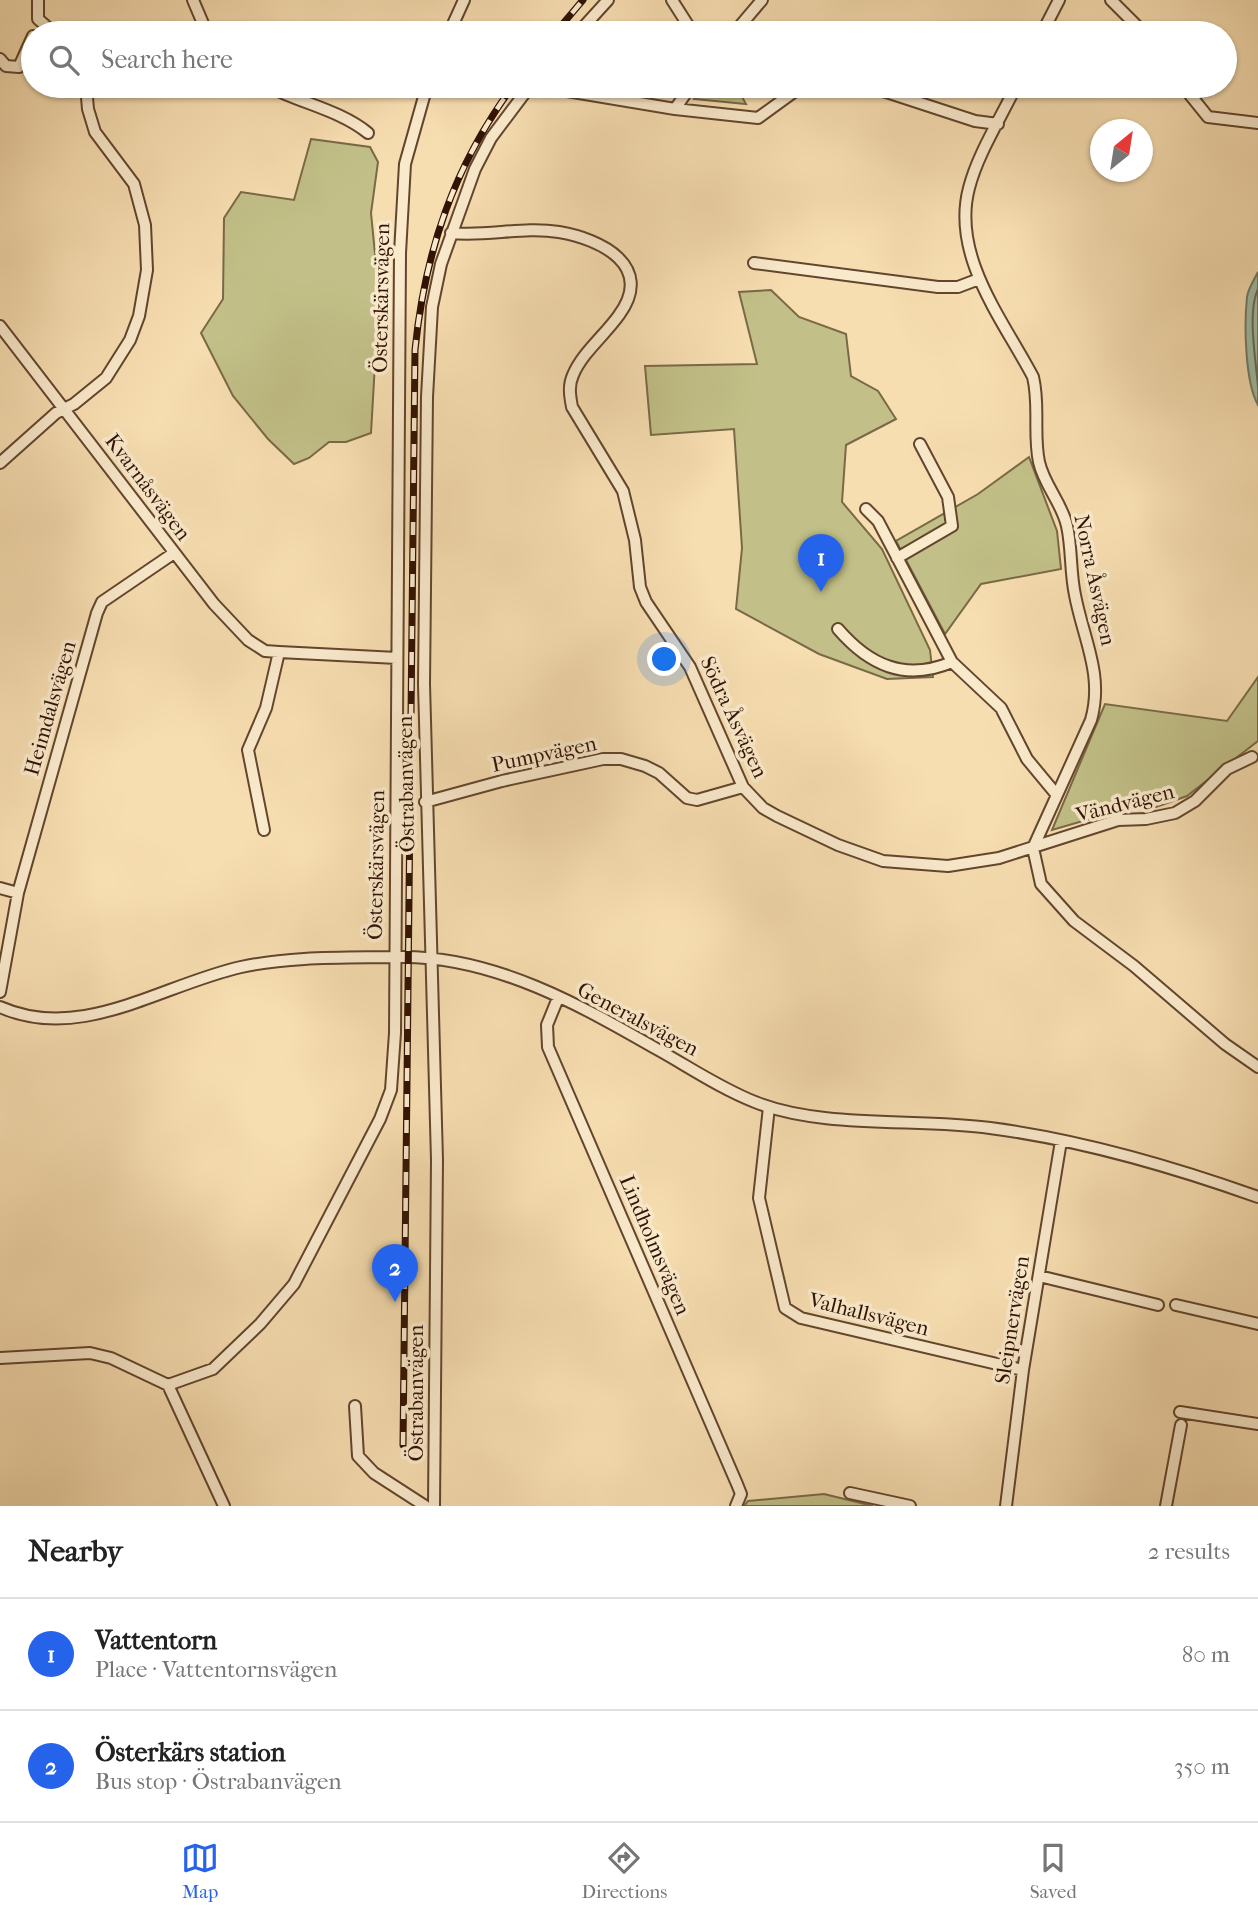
<!DOCTYPE html>
<meta charset="utf-8">
<style>
body{margin:0;font-family:"IM FELL French Canon",serif;background:#f6f6f6;color:#222}
.compass{position:absolute;left:1090px;top:119px;width:63px;height:63px;border-radius:50%;background:#fff;box-shadow:0 2px 5px #0004;rotate:30deg}
.you{position:absolute;left:665px;top:660px;width:24px;height:24px;margin:-18px;border:5px solid #fff;border-radius:50%;background:#1a73e8;box-shadow:0 0 0 10px #1a73e833}
.badge{display:grid;place-items:center;width:46px;height:46px;border-radius:50%;background:#2563eb;color:#fff;font-size:23px;font-weight:700}
.pin{position:absolute;translate:-50% -58px;filter:drop-shadow(0 2px 4px #0008)}
.pin::after{content:'';position:absolute;top:37px;width:24px;height:21px;background:inherit;clip-path:polygon(0 0,100% 0,50% 100%)}
.list{margin:0;padding:0;list-style:none}
h2{display:flex;justify-content:space-between;align-items:center;height:91px;margin:0;padding:0 28px;font-size:30px}
h2 small{font-size:23px;font-weight:400;color:#767676}
.list li{display:grid;grid-template-columns:46px 1fr auto;gap:21px;align-items:center;box-sizing:border-box;height:112px;padding:0 28px;border-top:2px solid #e0e0e0}
.list b{display:block;font-size:26px;white-space:nowrap}
.list p{margin:0;font-size:23px;white-space:nowrap;color:#767676}
.list em{font-size:23px;font-style:normal;color:#767676}
.icon{flex:none;width:38px;height:38px;fill:none;stroke:currentColor;stroke-width:2;stroke-linecap:round;stroke-linejoin:round}
.map{position:relative;flex:none;width:1258px;height:1506px;overflow:hidden}
.search{position:absolute;background:#fff;box-shadow:0 2px 5px #0004;left:21px;right:21px;top:21px;height:77px;display:flex;align-items:center;gap:18px;box-sizing:border-box;padding:0 24px;border-radius:38px;color:#767676;font-size:26px}
.sheet{height:315px;background:#fff}
nav{display:flex;justify-content:space-around;align-items:center;box-sizing:border-box;height:98px;border-top:2px solid #e0e0e0;background:#fff;font-size:19px;color:#767676}
nav a{display:grid;justify-items:center;gap:4px}
nav .on{color:#2563eb}
.map>svg:first-child{display:block}
.green{fill:#c2c088;stroke:#7a6946;stroke-width:2}
.water{fill:#9ebda7;stroke:#727965;stroke-width:2}
.lines{fill:none;stroke-linecap:round;stroke-linejoin:round}
.shore{stroke:#686855;stroke-width:2}
.street-casing{stroke:#62452e;stroke-width:14}
.street{stroke:#faeacc;stroke-width:10}
.rail-casing{stroke:#311203;stroke-width:7}
.rail{stroke:#faeacc;stroke-width:4.5;stroke-dasharray:13;stroke-linecap:butt}
.labels{text-anchor:middle;stroke-width:7;stroke-linejoin:round;paint-order:stroke}
.street-label{font-size:21px;fill:#311203;stroke:#faeacc}
</style>
<div class="map">
<svg width="1258" height="1506" viewBox="0 0 1258 1506">
<rect width="100%" height="100%" fill="#f7deb1"/>
<filter id="stains"><feTurbulence type="fractalNoise" baseFrequency=".00286" numOctaves="4"/><feColorMatrix values="0 0 0 0 .2 0 0 0 0 .09 0 0 0 0 .02 0 0 0 .5 -.17"/></filter>
<radialGradient id="worn" r=".72"><stop offset=".6" stop-color="#630" stop-opacity="0"/><stop offset="1" stop-color="#630" stop-opacity=".3"/></radialGradient>
<path class="green" d="M702 86H736L746 104 694 99Z
M311 139 370 147 378 162 371 213 379 294 371 433 346 442H329L309 458 294 464 268 439 233 396 201 333 223 299 224 218 241 192 294 200Z
M771 290 799 317 846 334 851 376 878 391 896 419 846 445 842 502 882 549 930 650 933 677 887 679 819 654 736 609 742 548 734 429 651 435 645 366 757 364 739 292Z
M1029 457 1057 531 1061 569 981 584 945 634 896 541 978 494Z
M1258 677V741L1187 796 1156 807 1124 809 1052 830 1105 704 1227 721Z
M824 1494 873 1506H744L748 1501Z"/>
<path class="water" d="M1258 272V405C1245 382 1244 325 1247 297 1248 289 1254 280 1258 272Z"/>
<g class="lines">
<path class="shore" d="M1258 289C1247 312 1256 361 1258 387"/>
<g class="street-casing">
<path id="street" d="M38 0V19L54 33
M193 0 207 33
M672 0 693 33
M1111 0 1144 33
M449 33 464 0
M578 33 608 0
M734 33 762 0
M1042 33 1059 0
M0 59 6 66 19 67 33 36
M268 86C300 103 340 110 368 133
M537 86 675 109 758 118 802 86
M868 86 975 121 998 124
M1016 86C1001 118 978 153 969 188 951 256 1003 320 1033 377 1040 405 1033 434 1039 462 1044 485 1062 503 1067 526 1072 548 1070 572 1075 595 1083 638 1104 675 1091 720L1033 848
M1183 86 1208 117 1258 123
M675 109 691 86
M451 233C487 237 523 226 559 232 601 239 655 266 619 315 605 335 582 353 573 375 568 386 570 396 572 407L623 491 635 540 640 587 646 602 690 667 743 787 763 808 777 816 838 845 883 861 948 866 999 858 1118 820 1146 819 1175 813 1195 801 1227 769 1252 757
M754 263 938 287H958L979 279
M0 326 214 604 248 640 265 651 279 652 397 658
M0 463 56 413 74 404 106 378 130 340 139 316 147 270 145 225 134 184 95 132 88 109 86 86
M866 509 878 521 952 662 1001 708 1027 759 1056 794
M897 558 952 526 948 497 920 444
M838 629C869 665 905 682 952 662
M425 802 502 781 603 759H621L645 766 659 773 687 798 697 800 743 787
M264 830 248 750 266 708 279 652
M1033 848 1041 884 1074 921 1134 966 1225 1044 1258 1067
M0 888 18 893
M0 992 18 893 97 613 102 602 174 553
M558 998 547 1025 548 1047 737 1484 741 1494 736 1506
M0 1007C81 1043 161 985 241 967 292 956 346 958 398 957 493 955 582 1006 662 1052 692 1069 722 1089 755 1102 822 1129 918 1118 990 1128 1082 1140 1171 1166 1258 1197
M769 1107 759 1198 785 1308 801 1318 1023 1370
M1039 1276 1158 1305
M1176 1305 1258 1324
M0 1358 90 1353 111 1358 168 1385 213 1369 260 1324 294 1284 380 1119 391 1090 395 1033 400 253 405 164 427 86
M168 1385 224 1506
M355 1406 358 1456 374 1473 425 1506
M1180 1412 1258 1424
M850 1493 910 1506
M434 1506 437 1160 424 684 427 397 432 307 441 264 475 169 491 138 530 86
M1006 1506 1023 1370 1061 1141
M1166 1506 1181 1425"/>
</g>
<use href="#street" class="street"/>
<g class="rail-casing">
<path id="rail" d="M555 33 583 0
M403 1445 415 350C425 251 454 166 513 86"/>
</g>
<use href="#rail" class="rail"/>
</g>
<g class="labels">
<g class="street-label">
<text transform="translate(381 298) rotate(-89)" y="7">Österskärsvägen</text>
<text transform="translate(148 487) rotate(53)" y="7">Kvarnåsvägen</text>
<text transform="translate(1095 580) rotate(78)" y="7">Norra Åsvägen</text>
<text transform="translate(50 708) rotate(-74)" y="7">Heimdalsvägen</text>
<text transform="translate(734 717) rotate(65)" y="7">Södra Åsvägen</text>
<text transform="translate(544 754) rotate(-12)" y="7">Pumpvägen</text>
<text transform="translate(406 784) rotate(-91)" y="7">Östrabanvägen</text>
<text transform="translate(1125 803) rotate(-14)" y="7">Vändvägen</text>
<text transform="translate(376 865) rotate(-89)" y="7">Österskärsvägen</text>
<text transform="translate(638 1019) rotate(28)" y="7">Generalsvägen</text>
<text transform="translate(655 1245) rotate(67)" y="7">Lindholmsvägen</text>
<text transform="translate(869 1314) rotate(14)" y="7">Valhallsvägen</text>
<text transform="translate(1012 1320) rotate(-81)" y="7">Sleipnervägen</text>
<text transform="translate(416 1393) rotate(-90)" y="7">Östrabanvägen</text>
</g>
</g>
<rect width="100%" height="100%" filter="url(#stains)"/>
<rect width="100%" height="100%" fill="url(#worn)"/>
</svg>
<svg class="compass" viewBox="-18 -18 36 36"><path d="M0-13l5 13h-10z" fill="#e53935"/><path d="M0 13l5-13h-10z" fill="#767676"/></svg>
<div class="you"></div>
<div class="pin badge" style="left:821px;top:592px">1</div>
<div class="pin badge" style="left:395px;top:1302px">2</div>
<div class="search"><svg class="icon" aria-label="search" viewBox="0 0 24 24"><circle cx="10" cy="10" r="6"/><path d="M15 15l6 6"/></svg>Search here</div>
</div>
<section class="sheet">
<h2>Nearby<small>2 results</small></h2>
<ul class="list">
<li><span class="badge">1</span><div><b>Vattentorn</b><p>Place · Vattentornsvägen</p></div><em>80 m</em></li>
<li><span class="badge">2</span><div><b>Österkärs station</b><p>Bus stop · Östrabanvägen</p></div><em>350 m</em></li>
</ul>
</section>
<nav>
<a class="on"><svg class="icon" aria-label="map" viewBox="0 0 24 24"><path d="M3 6l6-2 6 2 6-2v14l-6 2-6-2-6 2zM9 4v14M15 6v14"/></svg>Map</a>
<a><svg class="icon" aria-label="directions" viewBox="0 0 24 24"><path d="M12 3l9 9-9 9-9-9zM9 14v-3h6M13 9l2 2-2 2"/></svg>Directions</a>
<a><svg class="icon" aria-label="saved" viewBox="0 0 24 24"><path d="M7 4h10v16l-5-4-5 4z"/></svg>Saved</a>
</nav>
